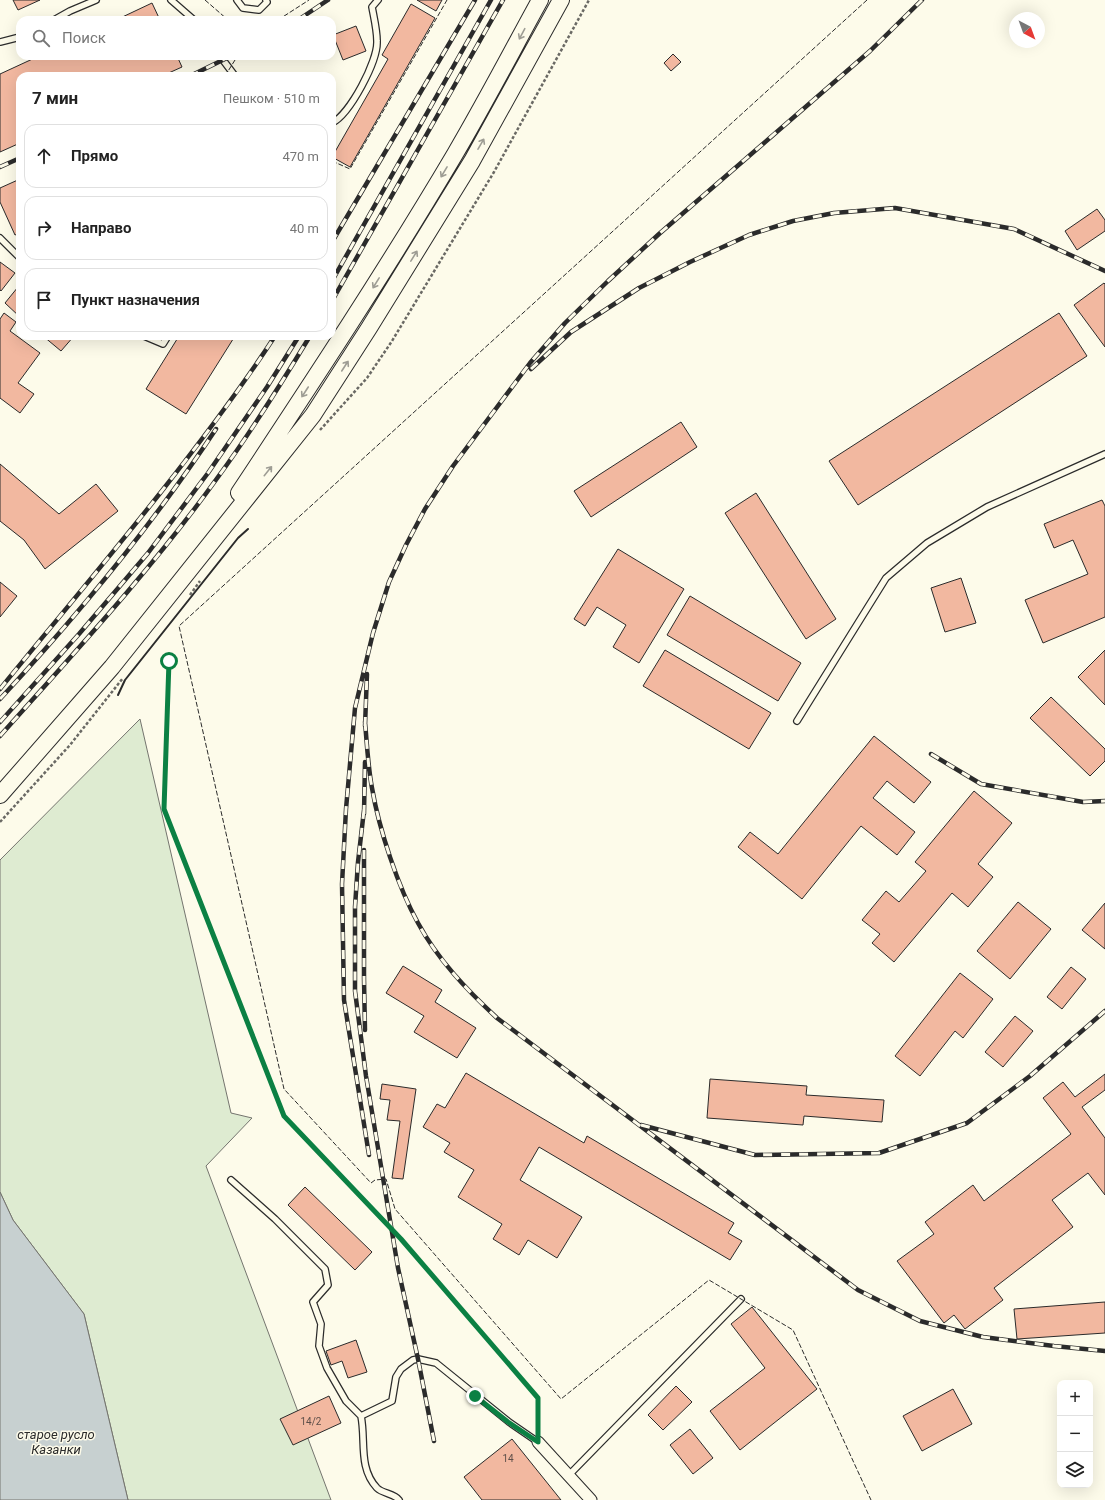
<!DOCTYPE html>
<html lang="ru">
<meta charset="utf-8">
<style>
body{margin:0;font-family:Roboto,sans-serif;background:#f2f2f2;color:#222}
.controls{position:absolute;right:12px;bottom:12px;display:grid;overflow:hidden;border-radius:8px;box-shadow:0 4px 16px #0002}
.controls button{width:36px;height:36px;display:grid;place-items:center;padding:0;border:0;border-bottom:1px solid #e0e0e0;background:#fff;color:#222;font:20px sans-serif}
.compass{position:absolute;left:1009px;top:12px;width:36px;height:36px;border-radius:50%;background:#fff;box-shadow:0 4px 16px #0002;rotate:139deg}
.stop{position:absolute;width:12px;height:12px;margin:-9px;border:3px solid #0b8043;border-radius:50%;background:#fff}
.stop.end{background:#0b8043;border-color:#fff;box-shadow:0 1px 4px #0008}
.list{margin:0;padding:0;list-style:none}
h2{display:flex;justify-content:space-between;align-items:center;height:52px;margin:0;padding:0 16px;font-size:17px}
h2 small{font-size:13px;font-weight:400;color:#767676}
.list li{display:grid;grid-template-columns:26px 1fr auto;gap:12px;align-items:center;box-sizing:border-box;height:64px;margin:0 8px 8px;padding:0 8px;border:1px solid #e0e0e0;border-radius:12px}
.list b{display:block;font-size:15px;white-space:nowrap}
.list em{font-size:13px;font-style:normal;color:#767676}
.icon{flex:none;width:22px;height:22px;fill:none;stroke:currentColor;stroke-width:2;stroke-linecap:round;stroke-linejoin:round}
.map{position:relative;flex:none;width:1105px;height:1500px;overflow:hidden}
.search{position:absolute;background:#fff;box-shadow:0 4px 16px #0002;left:16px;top:16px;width:320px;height:44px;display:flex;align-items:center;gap:10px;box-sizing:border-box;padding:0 14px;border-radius:12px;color:#767676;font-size:15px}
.panel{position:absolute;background:#fff;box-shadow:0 4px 16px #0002;left:16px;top:72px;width:320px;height:268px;border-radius:12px}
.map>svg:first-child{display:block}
.green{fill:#deebd1;stroke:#74746e}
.water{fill:#c7d0d0;stroke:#74746e}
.building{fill:#f2b8a0;stroke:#2b2b2b}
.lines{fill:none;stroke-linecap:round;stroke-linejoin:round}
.service-casing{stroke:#2b2b2b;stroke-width:8}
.minor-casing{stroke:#2b2b2b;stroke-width:13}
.secondary-casing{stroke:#2b2b2b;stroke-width:18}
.path{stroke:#6a6964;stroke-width:2.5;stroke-dasharray:3 2;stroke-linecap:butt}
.service{stroke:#fdfbea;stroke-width:5.5}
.minor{stroke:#fdfbea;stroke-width:11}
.secondary{stroke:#fdfbea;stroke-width:16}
.rail-casing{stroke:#2b2b2b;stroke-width:4.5}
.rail{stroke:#fdfbea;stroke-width:3;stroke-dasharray:9;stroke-linecap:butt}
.fence{stroke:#2b2b2b;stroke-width:1;stroke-dasharray:5 2;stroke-linecap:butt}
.wall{stroke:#2b2b2b;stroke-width:2}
.oneway{stroke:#9e9d94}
.route{stroke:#0b8043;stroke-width:5}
.labels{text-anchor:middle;stroke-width:3;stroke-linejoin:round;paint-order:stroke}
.number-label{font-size:10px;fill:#5d4e48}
.water-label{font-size:13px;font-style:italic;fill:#2b2b2b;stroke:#fdfbea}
</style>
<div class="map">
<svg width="1105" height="1500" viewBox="0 0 1105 1500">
<rect width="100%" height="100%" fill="#fdfbea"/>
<path class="green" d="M140 719 231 1113 252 1118 206 1166 331 1500H128L84 1314 13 1220 0 1192V860Z"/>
<path class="water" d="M0 1192 13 1220 84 1314 128 1500H0Z"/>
<path class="building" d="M13 0H40L18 10Z
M417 0H442L436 11Z
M152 3 160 20H116Z
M411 4 435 18 350 167 332 157 388 59 382 55Z
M356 26 366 51 343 60 333 35Z
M673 54 681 62 671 71 664 63Z
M39 56H177L182 67 162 76H20V143L0 152V74Z
M20 179V233L15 235 0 202V188Z
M1097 209 1105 220V231L1077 250 1065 231Z
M0 262 15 273 1 291 0 290Z
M1104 283 1105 284V347L1074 305Z
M18 287 20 288V317L5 303Z
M4 313 16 322 10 331 40 353 18 383 34 394 20 413 0 398V319Z
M1059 313 1087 356 858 505 829 461Z
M43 336H74L61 351Z
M179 336H235L186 414 146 389Z
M681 422 697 447 591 517 574 491Z
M0 464 59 514 96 484 118 511 45 569 24 540 0 521Z
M756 493 836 619 806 639 725 513Z
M1102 500 1105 506V617L1043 643 1025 600 1088 574 1073 540 1054 548 1044 524Z
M618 549 684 589 639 663 613 647 626 625 597 607 585 626 574 619Z
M961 578 976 623 945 632 931 588Z
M0 582 17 596 0 617Z
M690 596 801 663 778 701 667 635Z
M665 650 771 713 749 749 643 686Z
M1105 650V705L1078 677Z
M1051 697 1105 749V761L1090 776 1030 718Z
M874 736 931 782 914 803 887 781 873 798 915 832 897 855 861 826 802 899 738 847 750 832 778 854Z
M974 791 1012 823 978 864 993 877 968 907 952 893 894 962 872 943 880 934 862 920 886 891 899 902 926 871 915 862Z
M1018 902 1051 929 1010 979 977 951Z
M1105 903V949L1082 930Z
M403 966 442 990 435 1002 476 1028 457 1058 414 1032 424 1016 386 993Z
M1071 967 1086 979 1062 1009 1047 997Z
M960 973 993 999 963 1038 955 1031 920 1076 895 1056Z
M1015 1016 1033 1031 1003 1067 985 1052Z
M466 1073 584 1143 587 1136 734 1223 728 1233 742 1241 730 1260 539 1147 520 1180 582 1217 557 1258 528 1240 519 1255 493 1239 502 1224 458 1197 474 1170 444 1152 450 1143 423 1127 437 1104 445 1108Z
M1105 1074V1090L1082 1107 1105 1138V1195L1088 1173 1052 1200 1073 1227 994 1288 1003 1300 965 1329 954 1315 944 1323 897 1261 934 1234 925 1222 973 1185 984 1201 1071 1134 1043 1098 1063 1082 1075 1097Z
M710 1079 807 1086 806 1095 884 1100 882 1122 804 1116 803 1125 707 1118Z
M382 1084 416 1089 403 1179 392 1178 400 1121 387 1120 390 1100 380 1099Z
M305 1187 372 1252 355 1270 288 1205Z
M1105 1302V1333L1017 1339 1014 1309Z
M752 1307 817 1389 740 1450 710 1411 765 1368 731 1324Z
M356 1340 367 1372 348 1378 342 1361 331 1365 326 1351Z
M676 1386 692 1402 663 1430 648 1415Z
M953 1389 972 1424 922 1451 903 1416Z
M329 1396 341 1423 293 1445 280 1419Z
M690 1429 713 1458 693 1474 670 1445Z
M512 1439 561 1500H482L464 1477Z"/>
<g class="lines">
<g class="service-casing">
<path id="service" d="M171 0 194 20
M237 0 243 8 259 10 267 2 266 0
M54 20 70 11 96 0
M0 42 20 37
M220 56 235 76
M332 123C350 114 378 61 377 41 377 30 374 18 372 7L378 0
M0 238 20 258
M144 336 163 344 168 336
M797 721 886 578 927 543 987 507 1105 454
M231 1180 275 1219 325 1269 328 1285 313 1302 321 1324 319 1346 327 1368 346 1401 361 1416 392 1401 396 1377 401 1369 413 1360 418 1359 436 1363 509 1422 538 1442
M361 1416C366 1440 358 1468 377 1488 383 1494 394 1493 399 1500
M568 1476 741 1299"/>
</g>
<g class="minor-casing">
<path id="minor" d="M538 1442 591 1500"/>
</g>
<g class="secondary-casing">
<path id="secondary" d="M239 493C313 381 387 269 455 154 485 103 512 51 540 0
M0 795 112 667 313 415 369 328 472 161 561 0"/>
</g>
<path class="path" d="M320 430 367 378 392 341 494 172 589 0
M190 595 200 581
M169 661 164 809 284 1116 401 1239 538 1398V1431
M0 822 70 745 123 678"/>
<use href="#service" class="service"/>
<use href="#minor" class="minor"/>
<use href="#secondary" class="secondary"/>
<g class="rail-casing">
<path id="rail" d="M298 20 328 0
M190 76 231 56
M0 167 20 158
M332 242 475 0
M332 281 491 0
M332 301 503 0
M531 369 571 332 639 288 690 262 749 235 793 221 834 213 895 208 1014 229 1105 271
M0 689C54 623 108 559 161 492 201 441 240 390 275 336
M0 699C77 616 153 524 216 429
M0 722 79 634 148 553 208 473 267 387 299 336
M365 722C367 744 368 767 372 788 379 829 398 887 418 923 438 960 467 990 497 1018L858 1290 920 1321 983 1337 1054 1346 1105 1351
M365 726 367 674
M0 736C75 652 152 569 218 477 251 432 281 384 310 336
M931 754 981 784 1083 802 1105 801
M364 810 358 862 355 907V991L366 1076 398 1268 418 1359 434 1441
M364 814 365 762
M364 850V979L365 1030
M641 1125 755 1155 879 1153 967 1123 1030 1076 1105 1011
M369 1155 344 1000 342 884 346 809 355 708 373 633 389 582 406 545 425 509 453 466 530 363 565 323 608 281 659 234 870 51 922 0"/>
</g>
<use href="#rail" class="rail"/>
<path class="fence" d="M205 0 228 20
M867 0 179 626 284 1089 371 1183 375 1180 386 1179 395 1209 561 1399 709 1280 793 1330 871 1500
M278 20 309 0
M225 76 235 60 244 56
M332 161 350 169 447 0"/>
<path class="wall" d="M118 695 125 680 238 538 248 529"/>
</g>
<defs><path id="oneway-shaft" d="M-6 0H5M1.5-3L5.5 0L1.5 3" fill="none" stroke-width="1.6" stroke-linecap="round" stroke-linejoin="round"/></defs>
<g class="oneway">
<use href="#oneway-shaft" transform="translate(522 34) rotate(118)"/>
<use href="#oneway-shaft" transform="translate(481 144) rotate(-60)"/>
<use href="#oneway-shaft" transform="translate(444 172) rotate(121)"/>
<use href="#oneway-shaft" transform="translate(414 256) rotate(-58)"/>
<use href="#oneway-shaft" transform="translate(376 283) rotate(122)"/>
<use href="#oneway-shaft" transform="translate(345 366) rotate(-57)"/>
<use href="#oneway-shaft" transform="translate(305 392) rotate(123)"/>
<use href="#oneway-shaft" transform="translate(268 471) rotate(-51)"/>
</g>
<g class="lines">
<path class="route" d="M169 661 164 809 284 1116 401 1239 538 1398V1442L508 1422 475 1396"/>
</g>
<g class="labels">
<g class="number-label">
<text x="311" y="1425">14/2</text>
<text x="508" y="1462">14</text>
</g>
<g class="water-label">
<text x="56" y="1439">старое русло<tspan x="56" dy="15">Казанки</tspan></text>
</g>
</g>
</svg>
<div class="controls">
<button>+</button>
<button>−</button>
<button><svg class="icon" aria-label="layers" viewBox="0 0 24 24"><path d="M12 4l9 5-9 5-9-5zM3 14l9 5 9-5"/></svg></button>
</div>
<svg class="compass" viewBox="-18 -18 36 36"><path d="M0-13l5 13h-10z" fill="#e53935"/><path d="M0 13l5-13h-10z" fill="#767676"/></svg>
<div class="stop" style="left:169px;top:661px"></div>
<div class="stop end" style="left:475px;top:1396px"></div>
<div class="search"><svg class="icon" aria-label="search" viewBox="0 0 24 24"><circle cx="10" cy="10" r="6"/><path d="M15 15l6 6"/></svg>Поиск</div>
<section class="panel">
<h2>7 мин<small>Пешком · 510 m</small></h2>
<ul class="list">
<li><svg class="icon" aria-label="ahead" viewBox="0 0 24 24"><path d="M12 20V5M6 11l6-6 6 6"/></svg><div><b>Прямо</b></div><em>470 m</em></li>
<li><svg class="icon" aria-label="right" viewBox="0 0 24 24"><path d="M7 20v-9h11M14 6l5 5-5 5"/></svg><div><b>Направо</b></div><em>40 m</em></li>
<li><svg class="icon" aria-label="arrive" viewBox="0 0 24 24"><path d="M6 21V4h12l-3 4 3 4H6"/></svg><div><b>Пункт назначения</b></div></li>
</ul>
</section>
</div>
